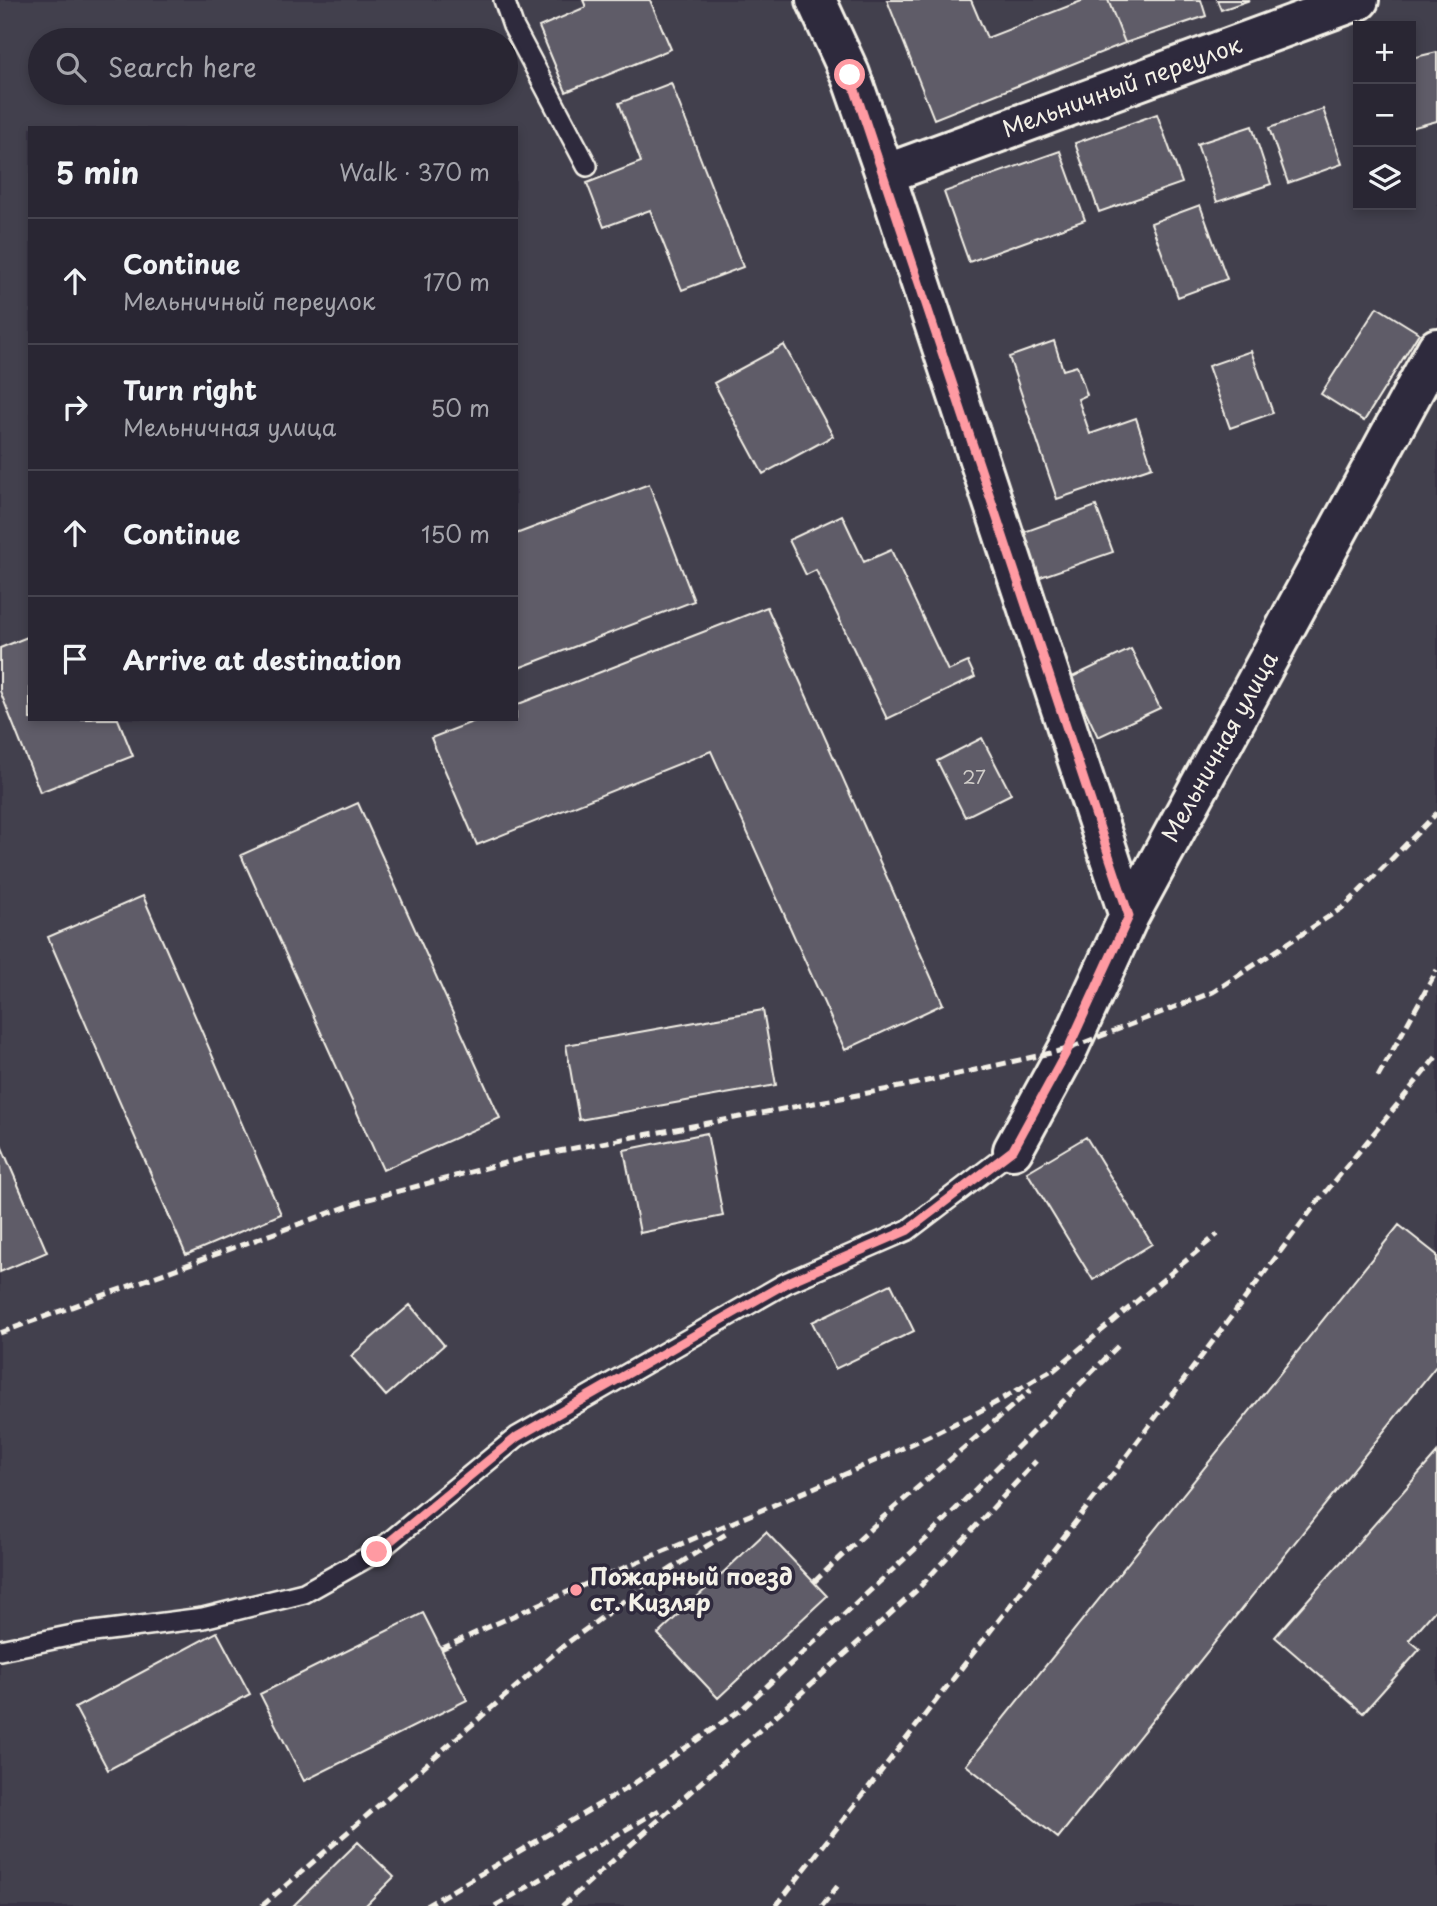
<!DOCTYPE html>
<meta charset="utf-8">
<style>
body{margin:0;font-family:"Playpen Sans",sans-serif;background:#312e3b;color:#f1f3f6}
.controls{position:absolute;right:21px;top:21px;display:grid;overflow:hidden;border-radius:0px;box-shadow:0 4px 10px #0003}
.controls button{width:63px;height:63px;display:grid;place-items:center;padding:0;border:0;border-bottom:2px solid #45434e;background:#292633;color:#f1f3f6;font:35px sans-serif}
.stop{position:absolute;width:21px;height:21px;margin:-16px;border:5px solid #ff9aa2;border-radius:50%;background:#fff}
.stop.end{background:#ff9aa2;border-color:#fff;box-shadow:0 2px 7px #0008}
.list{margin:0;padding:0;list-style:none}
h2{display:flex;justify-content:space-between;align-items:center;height:91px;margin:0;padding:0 28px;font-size:30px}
h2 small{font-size:23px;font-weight:400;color:#a5a5ac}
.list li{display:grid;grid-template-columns:46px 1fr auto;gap:21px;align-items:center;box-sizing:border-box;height:126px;padding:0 28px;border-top:2px solid #45434e}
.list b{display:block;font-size:26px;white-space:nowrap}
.list p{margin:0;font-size:23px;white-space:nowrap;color:#a5a5ac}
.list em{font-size:23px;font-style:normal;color:#a5a5ac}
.icon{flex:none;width:38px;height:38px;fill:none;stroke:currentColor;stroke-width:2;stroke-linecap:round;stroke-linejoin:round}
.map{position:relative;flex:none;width:1437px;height:1906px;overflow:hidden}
.search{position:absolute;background:#292633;box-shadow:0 4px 10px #0003;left:28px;top:28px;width:490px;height:77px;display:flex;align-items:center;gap:18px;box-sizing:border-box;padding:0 24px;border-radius:38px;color:#a5a5ac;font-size:26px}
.panel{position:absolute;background:#292633;box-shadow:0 4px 10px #0003;left:28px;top:126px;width:490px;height:595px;border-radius:0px}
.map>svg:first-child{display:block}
.built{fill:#433f4e;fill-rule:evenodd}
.building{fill:#5f5c67;stroke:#f4f1e8;stroke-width:2}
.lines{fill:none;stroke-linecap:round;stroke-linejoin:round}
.lane-casing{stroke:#f4f1e8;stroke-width:24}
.street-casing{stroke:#f4f1e8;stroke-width:44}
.lane{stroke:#2f2a3d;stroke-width:19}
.street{stroke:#2f2a3d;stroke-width:38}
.rail{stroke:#f4f1e8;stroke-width:5;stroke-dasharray:10 5;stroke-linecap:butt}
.route{stroke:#ff9aa2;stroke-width:9}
.poi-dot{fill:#ff9aa2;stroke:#2f2a3d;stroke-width:2.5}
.labels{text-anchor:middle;stroke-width:7;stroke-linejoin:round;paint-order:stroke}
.number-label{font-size:19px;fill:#cfccc8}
.street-label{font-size:23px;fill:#f4f1e8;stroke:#2f2a3d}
.poi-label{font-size:23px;font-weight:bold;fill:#f4f1e8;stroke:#2f2a3d;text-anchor:start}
</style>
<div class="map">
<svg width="1437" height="1906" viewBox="0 0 1437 1906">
<rect width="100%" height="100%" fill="#373244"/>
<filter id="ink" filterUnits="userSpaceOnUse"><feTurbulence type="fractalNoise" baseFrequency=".0143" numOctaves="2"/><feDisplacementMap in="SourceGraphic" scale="14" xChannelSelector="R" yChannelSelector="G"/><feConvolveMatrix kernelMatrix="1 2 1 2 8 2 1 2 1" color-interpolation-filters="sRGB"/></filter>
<g filter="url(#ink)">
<path class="built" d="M0 0H1437V1906H0ZM1358 26H1411V205H1358ZM40 40H506V93H40ZM30 128H516V719H30Z"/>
<path class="building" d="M583 0H650L671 49 566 92 539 27 586 7Z
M887 0H971L987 38 1084 0H1108L1125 43 934 119Z
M1108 0H1201L1206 16 1125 43Z
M1217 0H1250L1221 10Z
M1437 52V121L1411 128V58Z
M671 83 743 267 682 290 650 210 604 227 587 183 641 162 619 103Z
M1323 109 1342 164 1288 183 1269 128Z
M1157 114 1182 183 1099 212 1075 143Z
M1252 126 1271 184 1217 202 1197 144Z
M1060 151 1085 220 969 262 944 192Z
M1200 205 1227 279 1178 297 1151 223Z
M1377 307 1419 333 1364 421 1321 394Z
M1054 341 1063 370 1077 366 1087 395 1078 399 1090 434 1136 418 1152 467 1057 499 1009 357Z
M784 345 833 436 763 474 714 383Z
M1251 351 1273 413 1230 428 1208 366Z
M649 484 694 601 516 669V534Z
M1096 506 1113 552 1029 581 1013 536Z
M842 515 864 562 891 550 948 671 968 662 975 677 887 719 816 570 806 575 789 540Z
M767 607 943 1004 845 1050 711 751 477 845 431 738 480 719H516V705Z
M30 636V719H118L133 756 40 792 0 691V648Z
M1131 649 1160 708 1098 737 1070 678Z
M982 738 1011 794 965 817 937 761Z
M358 803 500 1118 383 1170 241 855Z
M143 896 281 1214 186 1255 48 937Z
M763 1010 776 1085 579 1120 566 1045Z
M707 1133 723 1216 640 1233 624 1150Z
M1086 1137 1152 1244 1093 1280 1027 1172Z
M0 1143 47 1252 0 1272Z
M1399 1225 1437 1255V1365L1058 1838 966 1765Z
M891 1284 914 1331 835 1369 812 1322Z
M410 1305 444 1345 386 1396 351 1356Z
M1437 1453V1608L1409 1640 1420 1649 1363 1713 1275 1637Z
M766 1532 827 1596 718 1698 658 1634Z
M423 1613 467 1700 304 1781 260 1694Z
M217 1632 250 1694 108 1770 75 1708Z
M358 1842 394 1877 365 1906H293Z"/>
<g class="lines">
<g class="lane-casing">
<path id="lane" d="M504 0 513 26 587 166
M0 1650 78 1634 203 1618 304 1593 377 1552 517 1437 786 1283 908 1230 1013 1150"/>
</g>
<g class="street-casing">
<path id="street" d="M816 0 850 74 885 174 1129 916
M885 174 1359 0
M1013 1150 1068 1049 1129 916 1437 348"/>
</g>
<use href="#lane" class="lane"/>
<use href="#street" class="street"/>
<path class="rail" d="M1378 1077 1437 970
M0 1333 365 1200 527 1157 905 1086 1068 1049 1213 992 1345 906 1437 813
M1053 1371 1218 1234
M814 1582 880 1520 1031 1390
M441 1649C614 1567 795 1502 966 1418 998 1403 1028 1383 1059 1366
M262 1906 562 1647 644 1586 729 1532
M426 1906 632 1785 743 1708 926 1539 1118 1346
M495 1906 661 1809
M562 1906 917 1590 1036 1461
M776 1906 1119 1466 1316 1204 1437 1056
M822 1906 840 1883"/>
</g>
</g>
<g class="lines" filter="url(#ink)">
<path class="route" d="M377 1552 517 1437 786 1283 908 1230 1013 1150 1068 1049 1129 916 850 75"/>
</g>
<circle class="poi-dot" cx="576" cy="1590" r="7"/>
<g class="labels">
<g class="number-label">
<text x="974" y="784">27</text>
</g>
<g class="street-label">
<text transform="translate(1122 87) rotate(-20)" y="8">Мельничный переулок</text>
<text transform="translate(1220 747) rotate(-61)" y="8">Мельничная улица</text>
</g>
<g class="poi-label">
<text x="590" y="1585">Пожарный поезд<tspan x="590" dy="26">ст. Кизляр</tspan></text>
</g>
</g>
</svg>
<div class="controls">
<button>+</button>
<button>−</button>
<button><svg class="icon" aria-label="layers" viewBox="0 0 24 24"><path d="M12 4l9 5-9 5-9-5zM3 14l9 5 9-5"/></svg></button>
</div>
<div class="stop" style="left:850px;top:75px"></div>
<div class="stop end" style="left:377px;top:1552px"></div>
<div class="search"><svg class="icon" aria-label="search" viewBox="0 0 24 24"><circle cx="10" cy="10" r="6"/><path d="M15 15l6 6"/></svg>Search here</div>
<section class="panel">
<h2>5 min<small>Walk · 370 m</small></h2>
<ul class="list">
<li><svg class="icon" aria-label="ahead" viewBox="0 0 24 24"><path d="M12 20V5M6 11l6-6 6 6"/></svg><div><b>Continue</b><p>Мельничный переулок</p></div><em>170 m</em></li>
<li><svg class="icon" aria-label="right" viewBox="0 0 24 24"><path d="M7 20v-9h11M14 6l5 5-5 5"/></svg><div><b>Turn right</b><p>Мельничная улица</p></div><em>50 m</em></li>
<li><svg class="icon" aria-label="ahead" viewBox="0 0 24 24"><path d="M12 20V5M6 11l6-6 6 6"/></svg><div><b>Continue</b></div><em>150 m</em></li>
<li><svg class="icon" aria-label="arrive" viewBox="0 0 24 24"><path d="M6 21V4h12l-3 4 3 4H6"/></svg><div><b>Arrive at destination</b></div></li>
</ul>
</section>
</div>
